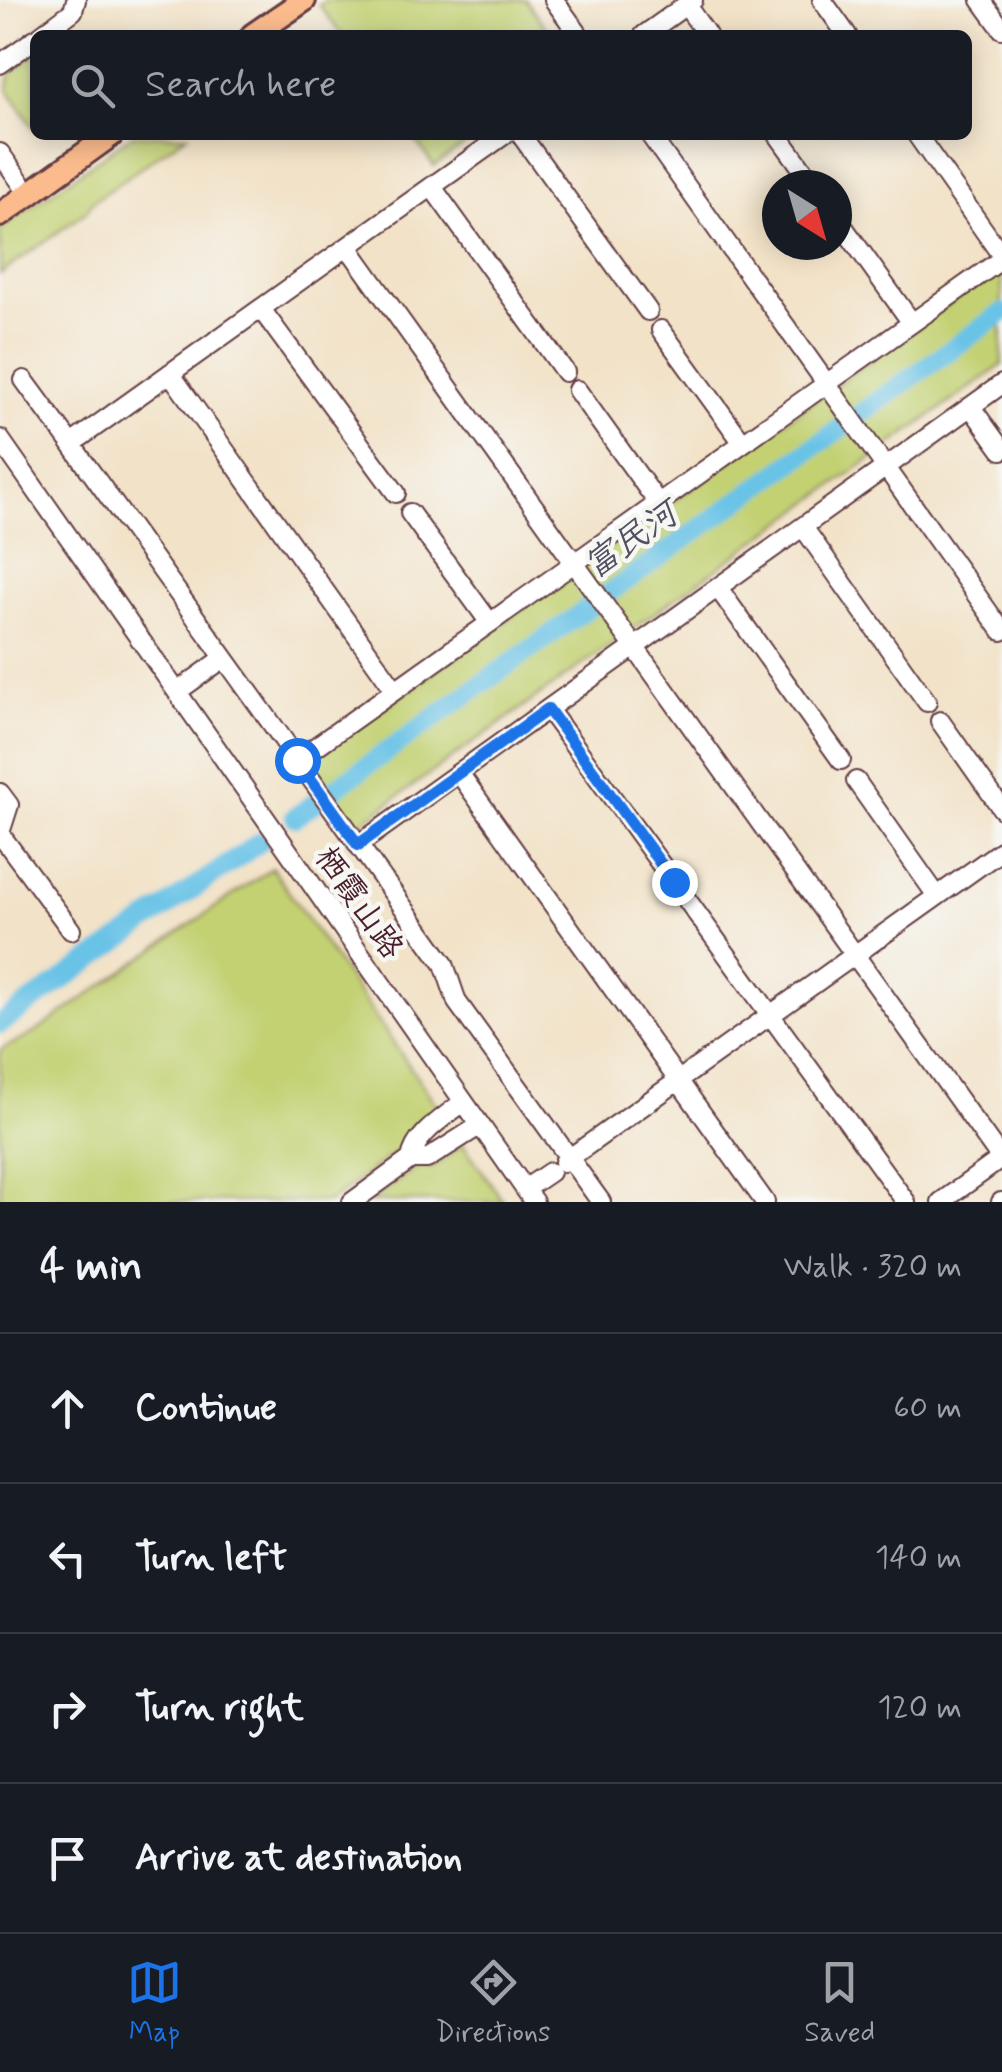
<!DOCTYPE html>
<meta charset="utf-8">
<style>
body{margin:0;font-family:Mynerve,"LXGW WenKai TC",sans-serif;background:#242831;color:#f1f3f6}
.compass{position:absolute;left:762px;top:170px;width:90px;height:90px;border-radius:50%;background:#171b24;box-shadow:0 5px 25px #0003;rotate:143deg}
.stop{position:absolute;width:30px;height:30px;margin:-22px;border:8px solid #1a73e8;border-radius:50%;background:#fff}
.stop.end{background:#1a73e8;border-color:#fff;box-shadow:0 2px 10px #0008}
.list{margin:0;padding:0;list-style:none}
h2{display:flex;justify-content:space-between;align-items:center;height:130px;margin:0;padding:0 40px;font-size:42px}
h2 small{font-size:32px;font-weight:400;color:#9ea1a6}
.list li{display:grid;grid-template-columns:65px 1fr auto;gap:30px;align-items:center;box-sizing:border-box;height:150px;padding:0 40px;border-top:2px solid #363941}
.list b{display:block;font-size:38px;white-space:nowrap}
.list em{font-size:32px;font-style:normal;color:#9ea1a6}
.icon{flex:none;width:55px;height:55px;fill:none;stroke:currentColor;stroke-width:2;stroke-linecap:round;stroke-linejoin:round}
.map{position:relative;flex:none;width:1002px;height:1202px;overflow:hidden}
.search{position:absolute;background:#171b24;box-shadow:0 5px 25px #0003;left:30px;right:30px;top:30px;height:110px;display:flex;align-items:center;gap:25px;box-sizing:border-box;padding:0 35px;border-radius:15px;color:#9ea1a6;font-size:38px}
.sheet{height:730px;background:#171b24}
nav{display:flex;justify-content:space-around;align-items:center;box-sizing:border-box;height:140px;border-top:2px solid #363941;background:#171b24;font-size:28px;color:#9ea1a6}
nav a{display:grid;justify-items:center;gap:5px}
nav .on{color:#1a73e8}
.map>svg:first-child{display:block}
.green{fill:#c3d173;stroke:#86784f;stroke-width:2.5}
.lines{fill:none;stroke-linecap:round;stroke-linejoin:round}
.river{stroke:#69c3e7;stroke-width:20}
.minor-casing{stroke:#633c42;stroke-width:22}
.major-casing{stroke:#633c42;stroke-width:28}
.minor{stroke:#fff;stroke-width:18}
.major{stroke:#fbbb8d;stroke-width:22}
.route{stroke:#1a73e8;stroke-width:12}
.labels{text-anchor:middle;stroke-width:9;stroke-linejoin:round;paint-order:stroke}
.street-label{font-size:32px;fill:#4a1f2b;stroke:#f6f6f2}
.water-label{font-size:35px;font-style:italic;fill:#535063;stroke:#f6f6f2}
</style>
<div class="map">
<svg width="1002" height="1202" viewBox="0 0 1002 1202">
<rect width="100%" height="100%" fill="#f6f6f2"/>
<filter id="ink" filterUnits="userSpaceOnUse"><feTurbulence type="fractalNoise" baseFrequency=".01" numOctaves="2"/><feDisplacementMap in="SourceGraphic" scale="20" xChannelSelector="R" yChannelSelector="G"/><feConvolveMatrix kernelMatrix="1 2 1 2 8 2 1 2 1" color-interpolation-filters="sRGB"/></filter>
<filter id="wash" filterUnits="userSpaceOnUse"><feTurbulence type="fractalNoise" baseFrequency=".0048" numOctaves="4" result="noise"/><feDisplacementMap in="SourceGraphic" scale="40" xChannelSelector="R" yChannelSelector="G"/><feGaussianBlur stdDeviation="2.25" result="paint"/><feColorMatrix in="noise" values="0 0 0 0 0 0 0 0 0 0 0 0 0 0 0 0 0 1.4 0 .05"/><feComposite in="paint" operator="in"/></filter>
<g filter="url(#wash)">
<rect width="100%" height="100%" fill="#f2e2c7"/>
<path class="green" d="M326 0H526L551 35H342L319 5Z
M35 54V130L8 90 10 74Z
M132 135H187L92 202 87 211 0 274V229Z
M412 135H478L434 166Z
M1002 266V365L358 825 350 821 313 767 319 754Z
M272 868 437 1106 399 1149 330 1202H0V1050L34 1033Z
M463 1144 504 1202H370L419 1165 432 1168Z"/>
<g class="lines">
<path class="river" d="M295 817 1002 313
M0 1024 260 842"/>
</g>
</g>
<g filter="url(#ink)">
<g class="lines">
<g class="minor-casing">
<path id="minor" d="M554 0 579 35
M822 0 847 35
M981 0 1002 29
M686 5 707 35
M41 35 73 11 76 0
M644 35 693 0
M0 64 35 39
M504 135 71 444 444 964 457 1002 601 1202
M521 135 648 311
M650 135 1002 631
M778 135 814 185
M917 135 1002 256
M0 153 29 194
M432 187 565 372
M837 218 912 323
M348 247 1001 1159
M261 309 396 493
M661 330 743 443
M170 373 395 690
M24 380 71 444
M577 390 658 503
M971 407 1002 450
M0 439 534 1202
M410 513 490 623
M803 527 927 702
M718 588 841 760
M178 691 224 658
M548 709 673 881
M940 721 1002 809
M297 760 1002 259
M459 773 765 1202
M856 781 937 896
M0 793 9 805 0 833
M0 834 71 930
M358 845 1002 384
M687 900 906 1202
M463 1102C445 1117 414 1135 411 1159H427L479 1126
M564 1162 1002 850
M525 1189 550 1172
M352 1202 411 1159
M941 1202 1002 1158
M1001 1202H1002"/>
</g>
<g class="major-casing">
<path id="major" d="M253 35 304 0
M0 215 111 135"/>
</g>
<use href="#minor" class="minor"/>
<use href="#major" class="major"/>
</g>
</g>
<g class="lines" filter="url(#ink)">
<path class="route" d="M297 760 358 845 548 709 674 882"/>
</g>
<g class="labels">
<g class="street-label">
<text transform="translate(360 902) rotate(55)" y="11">栖霞山路</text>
</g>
<g class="water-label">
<text transform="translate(630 539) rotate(-35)" y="12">富民河</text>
</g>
</g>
</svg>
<svg class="compass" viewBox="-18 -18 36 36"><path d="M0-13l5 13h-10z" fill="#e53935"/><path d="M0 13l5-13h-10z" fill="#9ea1a6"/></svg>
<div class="stop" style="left:297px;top:760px"></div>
<div class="stop end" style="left:674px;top:882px"></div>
<div class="search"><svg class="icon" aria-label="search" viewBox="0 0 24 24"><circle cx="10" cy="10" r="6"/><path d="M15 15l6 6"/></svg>Search here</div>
</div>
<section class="sheet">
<h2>4 min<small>Walk · 320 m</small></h2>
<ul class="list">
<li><svg class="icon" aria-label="ahead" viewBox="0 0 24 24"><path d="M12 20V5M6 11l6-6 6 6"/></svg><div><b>Continue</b></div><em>60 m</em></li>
<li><svg class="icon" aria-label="left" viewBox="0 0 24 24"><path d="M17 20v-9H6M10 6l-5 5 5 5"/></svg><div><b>Turn left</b></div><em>140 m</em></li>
<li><svg class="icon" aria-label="right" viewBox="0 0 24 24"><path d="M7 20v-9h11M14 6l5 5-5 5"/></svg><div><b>Turn right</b></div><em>120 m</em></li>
<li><svg class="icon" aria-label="arrive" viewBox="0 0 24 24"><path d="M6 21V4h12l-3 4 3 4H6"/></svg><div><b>Arrive at destination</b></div></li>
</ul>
</section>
<nav>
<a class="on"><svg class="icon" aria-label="map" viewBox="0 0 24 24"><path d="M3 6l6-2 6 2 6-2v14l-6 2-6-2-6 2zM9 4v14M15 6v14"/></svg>Map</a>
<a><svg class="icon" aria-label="directions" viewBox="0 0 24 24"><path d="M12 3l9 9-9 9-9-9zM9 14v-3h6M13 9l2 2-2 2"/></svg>Directions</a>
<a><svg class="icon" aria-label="saved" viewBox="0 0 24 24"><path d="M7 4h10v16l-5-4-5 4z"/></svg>Saved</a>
</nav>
